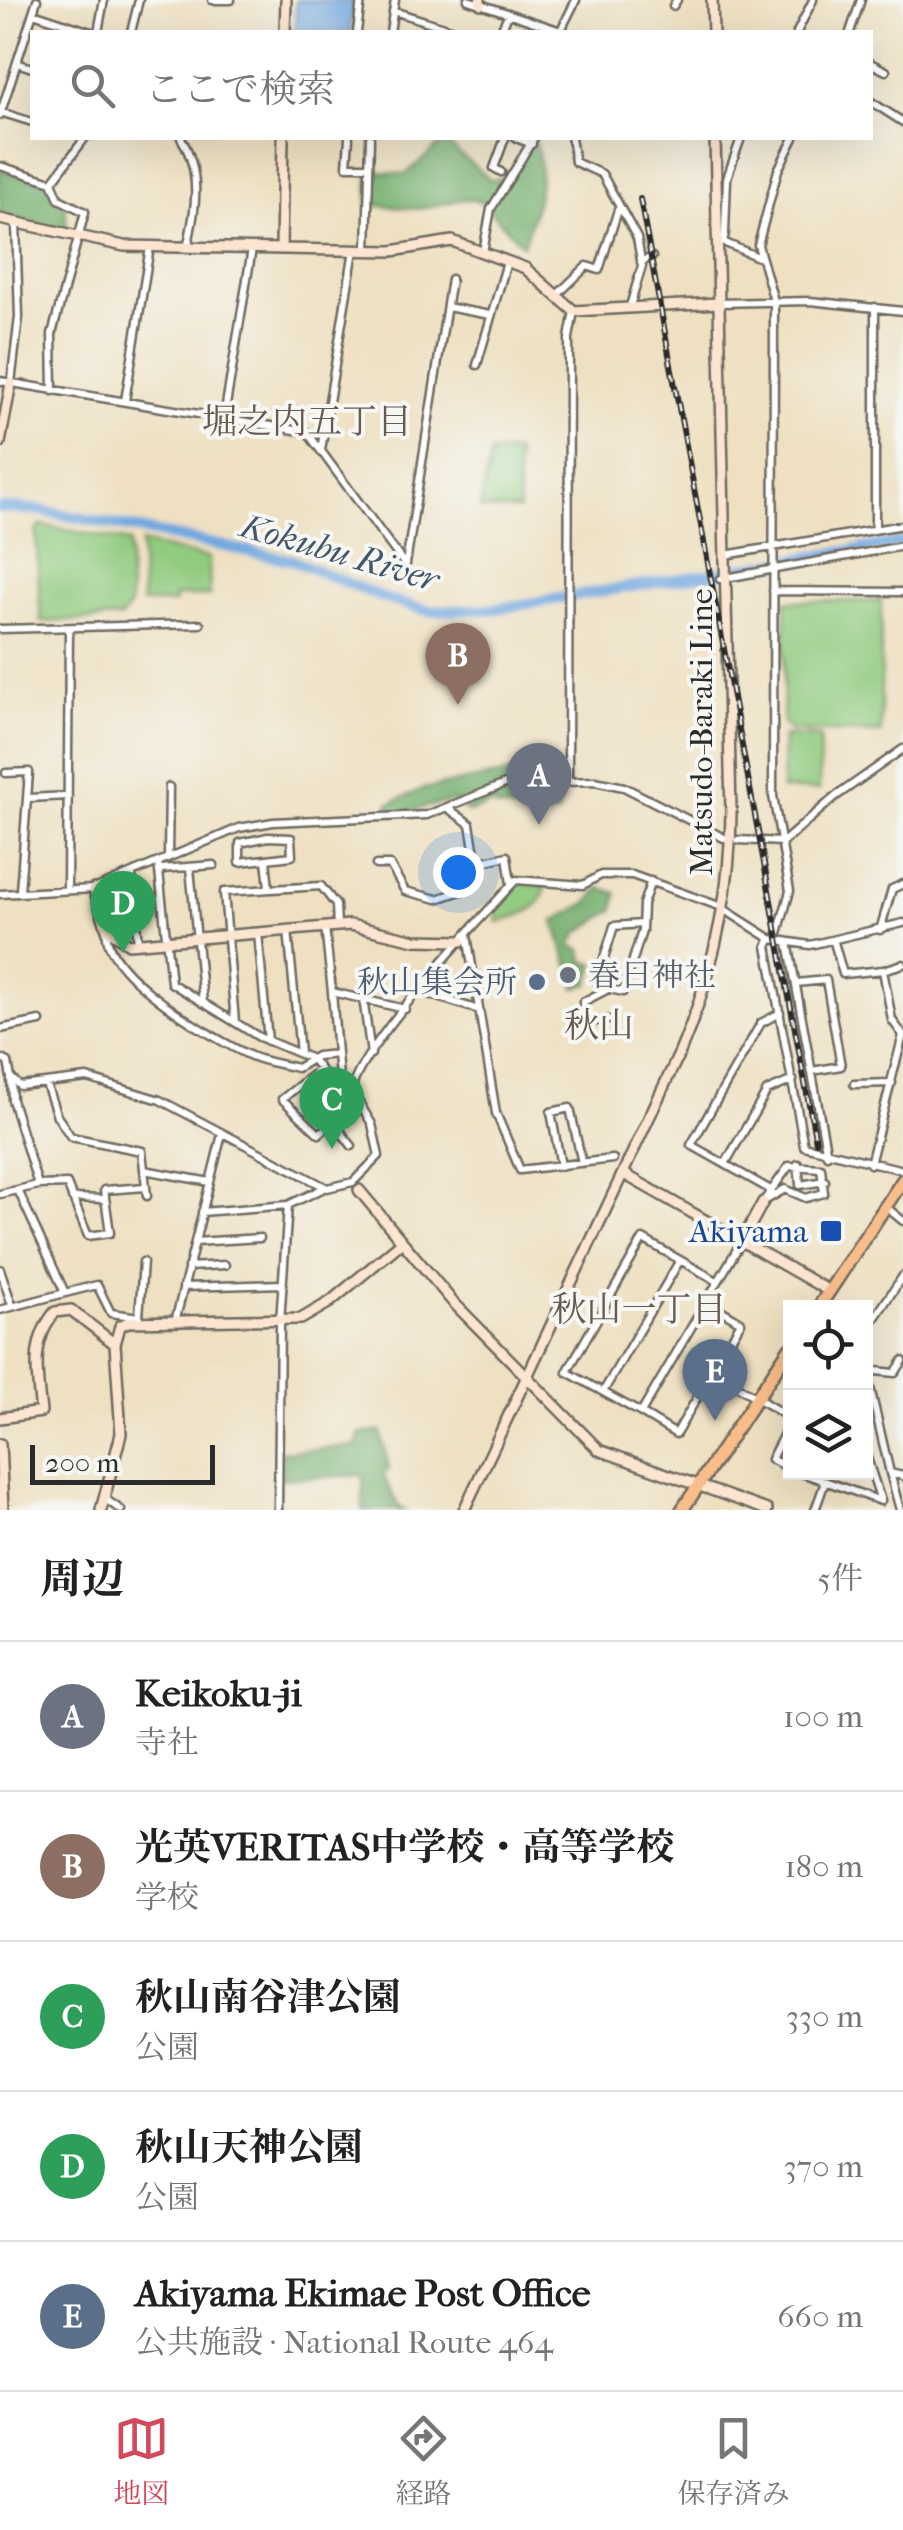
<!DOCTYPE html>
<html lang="ja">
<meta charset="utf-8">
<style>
body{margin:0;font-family:"IM FELL French Canon","Noto Serif JP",serif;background:#f6f6f6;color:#222}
.controls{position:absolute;right:30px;bottom:30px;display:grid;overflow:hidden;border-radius:0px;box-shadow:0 10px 40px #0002}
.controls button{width:90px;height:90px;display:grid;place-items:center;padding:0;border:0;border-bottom:2px solid #e0e0e0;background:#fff;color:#222;font:50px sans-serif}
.scale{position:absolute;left:30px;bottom:25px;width:185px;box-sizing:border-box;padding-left:10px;border:5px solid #2b2b2b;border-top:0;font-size:28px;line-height:35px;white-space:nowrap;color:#2b2b2b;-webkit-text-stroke:8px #f6f6f2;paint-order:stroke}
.you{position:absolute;left:458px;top:872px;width:35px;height:35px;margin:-25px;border:8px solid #fff;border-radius:50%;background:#1a73e8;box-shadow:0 0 0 15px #1a73e833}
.badge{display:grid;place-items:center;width:65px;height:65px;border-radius:50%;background:#d1495b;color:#fff;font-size:32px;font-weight:700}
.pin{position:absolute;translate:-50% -82px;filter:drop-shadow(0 2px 5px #0008)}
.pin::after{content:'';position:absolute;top:52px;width:35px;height:30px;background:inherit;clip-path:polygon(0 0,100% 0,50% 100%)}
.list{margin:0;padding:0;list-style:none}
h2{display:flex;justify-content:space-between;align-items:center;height:130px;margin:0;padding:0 40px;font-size:42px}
h2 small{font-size:32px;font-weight:400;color:#767676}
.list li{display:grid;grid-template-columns:65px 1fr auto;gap:30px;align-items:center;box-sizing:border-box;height:150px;padding:0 40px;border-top:2px solid #e0e0e0}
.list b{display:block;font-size:38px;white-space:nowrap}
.list p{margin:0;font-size:32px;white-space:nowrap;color:#767676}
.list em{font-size:32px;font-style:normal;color:#767676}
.icon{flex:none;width:55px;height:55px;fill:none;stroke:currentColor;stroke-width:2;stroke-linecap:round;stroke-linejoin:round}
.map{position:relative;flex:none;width:903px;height:1510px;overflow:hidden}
.search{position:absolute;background:#fff;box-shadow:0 10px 40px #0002;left:30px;right:30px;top:30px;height:110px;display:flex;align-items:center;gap:25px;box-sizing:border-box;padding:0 35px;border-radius:0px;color:#767676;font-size:38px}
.sheet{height:880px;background:#fff}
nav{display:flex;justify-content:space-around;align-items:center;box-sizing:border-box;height:140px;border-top:2px solid #e0e0e0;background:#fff;font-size:28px;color:#767676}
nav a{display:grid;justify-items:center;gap:5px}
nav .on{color:#d1495b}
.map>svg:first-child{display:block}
.green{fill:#91cb7f;stroke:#5e7b55;stroke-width:2.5}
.forest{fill:#74af6e;stroke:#506d4c;stroke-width:2.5}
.water{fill:#72a8df;stroke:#4e6a85;stroke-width:2.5}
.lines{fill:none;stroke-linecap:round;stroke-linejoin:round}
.river{stroke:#72a8df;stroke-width:11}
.street-casing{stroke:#6f6a60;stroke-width:11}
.secondary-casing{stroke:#6f6a60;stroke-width:14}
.highway-casing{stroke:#6f6a60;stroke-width:16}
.street{stroke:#fff;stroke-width:6}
.secondary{stroke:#fce5d0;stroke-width:9}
.highway{stroke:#f8bd89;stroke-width:11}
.rail-casing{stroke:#2b2b2b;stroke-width:6}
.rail{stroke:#f6f6f2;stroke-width:2.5;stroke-dasharray:8;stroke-linecap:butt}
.worship-dot{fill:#6b7280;stroke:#f6f6f2;stroke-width:4}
.service-dot{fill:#5c6f8a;stroke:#f6f6f2;stroke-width:4}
.transit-dot{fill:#1a4fb4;stroke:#f6f6f2;stroke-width:4}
.labels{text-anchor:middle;stroke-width:8;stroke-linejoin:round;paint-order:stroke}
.street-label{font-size:32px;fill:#2b2b2b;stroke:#f6f6f2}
.worship-label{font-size:32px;fill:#5b616d;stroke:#f6f6f2;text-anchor:start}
.service-label{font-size:32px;fill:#4e5e75;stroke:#f6f6f2;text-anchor:end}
.transit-label{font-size:32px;fill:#164399;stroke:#f6f6f2;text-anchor:end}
.neighbourhood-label{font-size:35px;fill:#675b4f;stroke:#f6f6f2}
.water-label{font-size:35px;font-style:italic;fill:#44576a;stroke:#f6f6f2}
</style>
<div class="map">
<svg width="903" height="1510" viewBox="0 0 903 1510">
<rect width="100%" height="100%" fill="#f6f6f2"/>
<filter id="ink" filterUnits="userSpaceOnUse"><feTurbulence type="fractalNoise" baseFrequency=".01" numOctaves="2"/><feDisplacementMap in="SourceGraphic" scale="20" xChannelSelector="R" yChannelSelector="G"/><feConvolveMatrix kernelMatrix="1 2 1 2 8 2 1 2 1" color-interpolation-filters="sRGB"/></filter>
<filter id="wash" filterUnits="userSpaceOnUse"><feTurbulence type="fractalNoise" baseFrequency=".0048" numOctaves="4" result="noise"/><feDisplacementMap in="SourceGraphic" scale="40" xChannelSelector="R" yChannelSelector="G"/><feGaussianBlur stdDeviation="2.25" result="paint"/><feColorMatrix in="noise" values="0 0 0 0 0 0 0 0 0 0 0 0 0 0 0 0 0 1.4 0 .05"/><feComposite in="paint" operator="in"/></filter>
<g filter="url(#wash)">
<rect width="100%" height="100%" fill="#eee0c1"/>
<path class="green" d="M516 452 519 510 480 509 491 453Z
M41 525 129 542 130 605 121 618 41 622 36 532Z
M141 543 209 558 210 596H175V603H142Z
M786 601H881V733L792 731 783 724Z
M783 736 820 737 819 790H782Z
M517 883 546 886C541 912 521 915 498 922L495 909Z"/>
<path class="forest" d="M533 138C549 173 535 210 523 245L480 201 464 199 419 209 368 205 369 171 406 174 444 141 491 180 511 176 524 145Z
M0 169 44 182 55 200 65 205 67 231 0 214Z
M526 762 533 763 539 784 550 786 561 795 558 813 497 808 494 804 468 812 455 801 393 814 388 804 423 789 515 772Z
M599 888 617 893 614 910 578 933 571 946 582 950 584 962 595 964 589 984 575 988V982L582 980 581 968H570L554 921 589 902Z
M381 1431 389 1469 383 1475 399 1507 404 1510H363V1475L281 1479 282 1452 356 1446 359 1434Z"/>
<path class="water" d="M296 0H353L351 32H295Z"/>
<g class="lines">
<path class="river" d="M0 508 39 510 292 560 383 598 429 611 495 609 903 542"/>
</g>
</g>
<g filter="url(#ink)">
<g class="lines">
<g class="street-casing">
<path id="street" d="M212 0H231
M468 0 561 31
M673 6 677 0
M393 11 460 32
M33 13 91 32
M561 30 576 0
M98 32 104 0
M131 32 139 0
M357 32 361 0
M390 32 395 0
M500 32 509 13
M797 32 813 0
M850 32 861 0
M17 63 32 68
M870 63 886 71
M870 101 903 122
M0 112 32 122
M0 115 37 0
M181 138C202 172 196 210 187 248
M349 138 347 166H366
M516 138 532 144
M571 138 575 162 602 174 637 238 642 266 630 306
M0 166 52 182
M501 172 494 168 505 138
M717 242H723L725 233 727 178 741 138
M723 242 758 257
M367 250 370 138
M483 252 491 209 534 138
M641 262 652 257
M556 296 587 266 599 270 618 210
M718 303 810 301 903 311
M447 307 490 315
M477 365 507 262
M0 381 307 432 405 565
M11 383 19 317 16 223
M53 391 52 334 85 212 59 199 52 182 85 138
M125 401 150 247
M224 417 252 249
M321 450 354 250
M875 527V307
M725 555 903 525
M406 564 451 279
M720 579 903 546
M773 591 903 592
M0 629 200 624
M6 773 29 772 20 891
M568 782 569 338 574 311
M29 798 68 796
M449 809 470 824 476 860
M268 837 291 838 292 856 240 862V843Z
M738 840 783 842 835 797 903 749
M168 857 169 787
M266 859 269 888
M158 862 171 983 259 1037 312 1059 334 1088 352 1091
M376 865H390L405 891 437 899 467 889 465 866 507 856 511 884
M190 868 203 1003
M161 869 214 865
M132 874 138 944
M67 889 69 629
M0 894 94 889 239 828 273 822 427 815 505 784 595 781 624 787 724 838
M642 924 614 926 597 981 601 987 623 992 642 931 643 904 651 881
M325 927 332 992
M107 929C100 973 215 1040 251 1056 264 1062 282 1064 297 1068L317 1056 337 1054
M288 930 300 1053
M880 930 892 889 903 884
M258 933 268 1041
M467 935 496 1113 520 1170 613 1159
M771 939 767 946 804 1146 903 1170
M776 940 790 891 773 796 774 301 758 245 778 170 794 138
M788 942 827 1155
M834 942 843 974 883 970 892 1020 903 1035
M883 970 903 964
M796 983 826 980 841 1066 812 1071
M606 990 583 1002 584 1022 608 1020
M419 991 479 1010
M363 998 371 1054
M235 1022 224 892 321 886 336 905 337 926
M0 1029 40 1021
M0 1058 8 1062 11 1078 20 1086 87 1078 160 1100 327 1188 353 1182 379 1156 372 1124 352 1091C353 1055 486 912 516 880L583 885 601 875H632L719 906 771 939 810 945 903 923
M320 1069 282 1099 319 1134 332 1123
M46 1084 57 1116 71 1137 142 1151 147 1196
M854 1084 892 1083
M337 1089 318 1103 352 1146
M340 1090 332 992 405 1009
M725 1164 767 1091 793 1080
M798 1164 800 1185 825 1181
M870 1164 903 1035
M561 1166 551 1112 570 1108 582 1163
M789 1166 821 1168 824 1193 806 1198 785 1189 763 1202Z
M144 1170 210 1182
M38 1185 67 1184 88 1236 110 1233 104 1190 146 1187
M769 1189 691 1145 761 1023 780 1013
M18 1190 65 1293 97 1285 111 1313 139 1317 143 1262
M0 1194 38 1185 12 1100 11 1079
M72 1198 104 1199
M886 1207 903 1221
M202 1212 288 1205
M195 1242 260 1238
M188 1267 225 1265
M0 1269 12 1305
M183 1287 281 1284
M706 1301 741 1322 676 1434 641 1413 743 1239
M0 1310 65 1293
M175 1322 222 1134
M866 1331 903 1276
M712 1371 790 1418
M603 1392 680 1260
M641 1413 567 1372 643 1239 717 1281
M790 1422 771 1459 790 1469
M799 1472 881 1501 866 1455
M890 1473 866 1370 895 1373 903 1361
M105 1499 121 1510
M278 1510 280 1322 288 1205 322 1189
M815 1510 825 1482
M900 1510 890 1473 903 1476"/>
</g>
<g class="secondary-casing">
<path id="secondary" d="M480 0 481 4
M712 0 713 32
M285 32 286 0
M0 219 124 246 392 251 452 241 525 268 574 311 718 303
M281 249 283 138
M0 443 11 383
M94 889 107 929 129 944 350 925 415 940 461 941
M624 1174 829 1291
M359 1190 452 1301 599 1450 767 1510
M743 1239 763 1202
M0 1418 41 1412C37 1375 30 1342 55 1312L71 1310 115 1344
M0 1444 3 1510
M101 1510 121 1434 115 1344 120 1326 128 1322 301 1319 330 1302 402 1242
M464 1510 680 1052C713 974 731 896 731 811L715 138"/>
</g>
<g class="highway-casing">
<path id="highway" d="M818 1308 903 1180
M682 1510 790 1348"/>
</g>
<use href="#street" class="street"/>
<use href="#secondary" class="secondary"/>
<use href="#highway" class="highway"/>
<g class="rail-casing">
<path id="rail" d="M640 199 816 1142"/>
</g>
<use href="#rail" class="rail"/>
</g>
</g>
<circle class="worship-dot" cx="568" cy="975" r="10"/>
<circle class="service-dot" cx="537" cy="982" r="10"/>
<rect class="transit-dot" x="819" y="1219" width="24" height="24" rx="5"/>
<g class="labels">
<g class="street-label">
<text transform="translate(701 732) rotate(-90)" y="11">Matsudo-Baraki Line</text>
</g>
<g class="worship-label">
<text x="588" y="986">春日神社</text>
</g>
<g class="service-label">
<text x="517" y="993">秋山集会所</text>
</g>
<g class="transit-label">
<text x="808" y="1242">Akiyama</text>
</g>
<g class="neighbourhood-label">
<text x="307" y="433">堀之内五丁目</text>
<text x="599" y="1037">秋山</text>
<text x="639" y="1321">秋山一丁目</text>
</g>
<g class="water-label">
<text transform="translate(340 552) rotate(16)" y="12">Kokubu River</text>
</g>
</g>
</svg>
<div class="controls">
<button><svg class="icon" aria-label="locate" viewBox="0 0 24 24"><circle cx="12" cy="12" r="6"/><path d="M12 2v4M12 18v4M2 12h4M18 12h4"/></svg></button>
<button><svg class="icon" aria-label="layers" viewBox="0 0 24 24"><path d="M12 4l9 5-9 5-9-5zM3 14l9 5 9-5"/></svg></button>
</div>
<div class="scale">200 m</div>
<div class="you"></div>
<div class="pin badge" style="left:539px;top:825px;background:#6b7280">A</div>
<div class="pin badge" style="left:458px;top:705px;background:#8d6e63">B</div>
<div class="pin badge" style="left:332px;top:1149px;background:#2e9e5b">C</div>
<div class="pin badge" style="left:123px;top:953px;background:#2e9e5b">D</div>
<div class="pin badge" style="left:715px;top:1421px;background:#5c6f8a">E</div>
<div class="search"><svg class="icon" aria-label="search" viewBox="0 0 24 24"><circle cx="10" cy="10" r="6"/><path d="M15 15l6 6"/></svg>ここで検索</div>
</div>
<section class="sheet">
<h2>周辺<small>5件</small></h2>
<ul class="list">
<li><span class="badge" style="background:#6b7280">A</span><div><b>Keikoku-ji</b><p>寺社</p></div><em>100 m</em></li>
<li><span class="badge" style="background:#8d6e63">B</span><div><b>光英VERITAS中学校・高等学校</b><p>学校</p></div><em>180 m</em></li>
<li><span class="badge" style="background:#2e9e5b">C</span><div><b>秋山南谷津公園</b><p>公園</p></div><em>330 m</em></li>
<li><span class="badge" style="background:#2e9e5b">D</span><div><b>秋山天神公園</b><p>公園</p></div><em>370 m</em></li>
<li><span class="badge" style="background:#5c6f8a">E</span><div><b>Akiyama Ekimae Post Office</b><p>公共施設 · National Route 464</p></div><em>660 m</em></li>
</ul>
</section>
<nav>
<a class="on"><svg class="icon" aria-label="map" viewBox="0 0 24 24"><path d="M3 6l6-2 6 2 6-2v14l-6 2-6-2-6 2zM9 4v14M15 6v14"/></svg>地図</a>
<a><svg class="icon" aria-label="directions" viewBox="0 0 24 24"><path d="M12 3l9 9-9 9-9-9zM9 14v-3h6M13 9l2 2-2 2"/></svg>経路</a>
<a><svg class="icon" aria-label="saved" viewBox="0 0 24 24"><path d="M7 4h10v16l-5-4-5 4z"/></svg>保存済み</a>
</nav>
